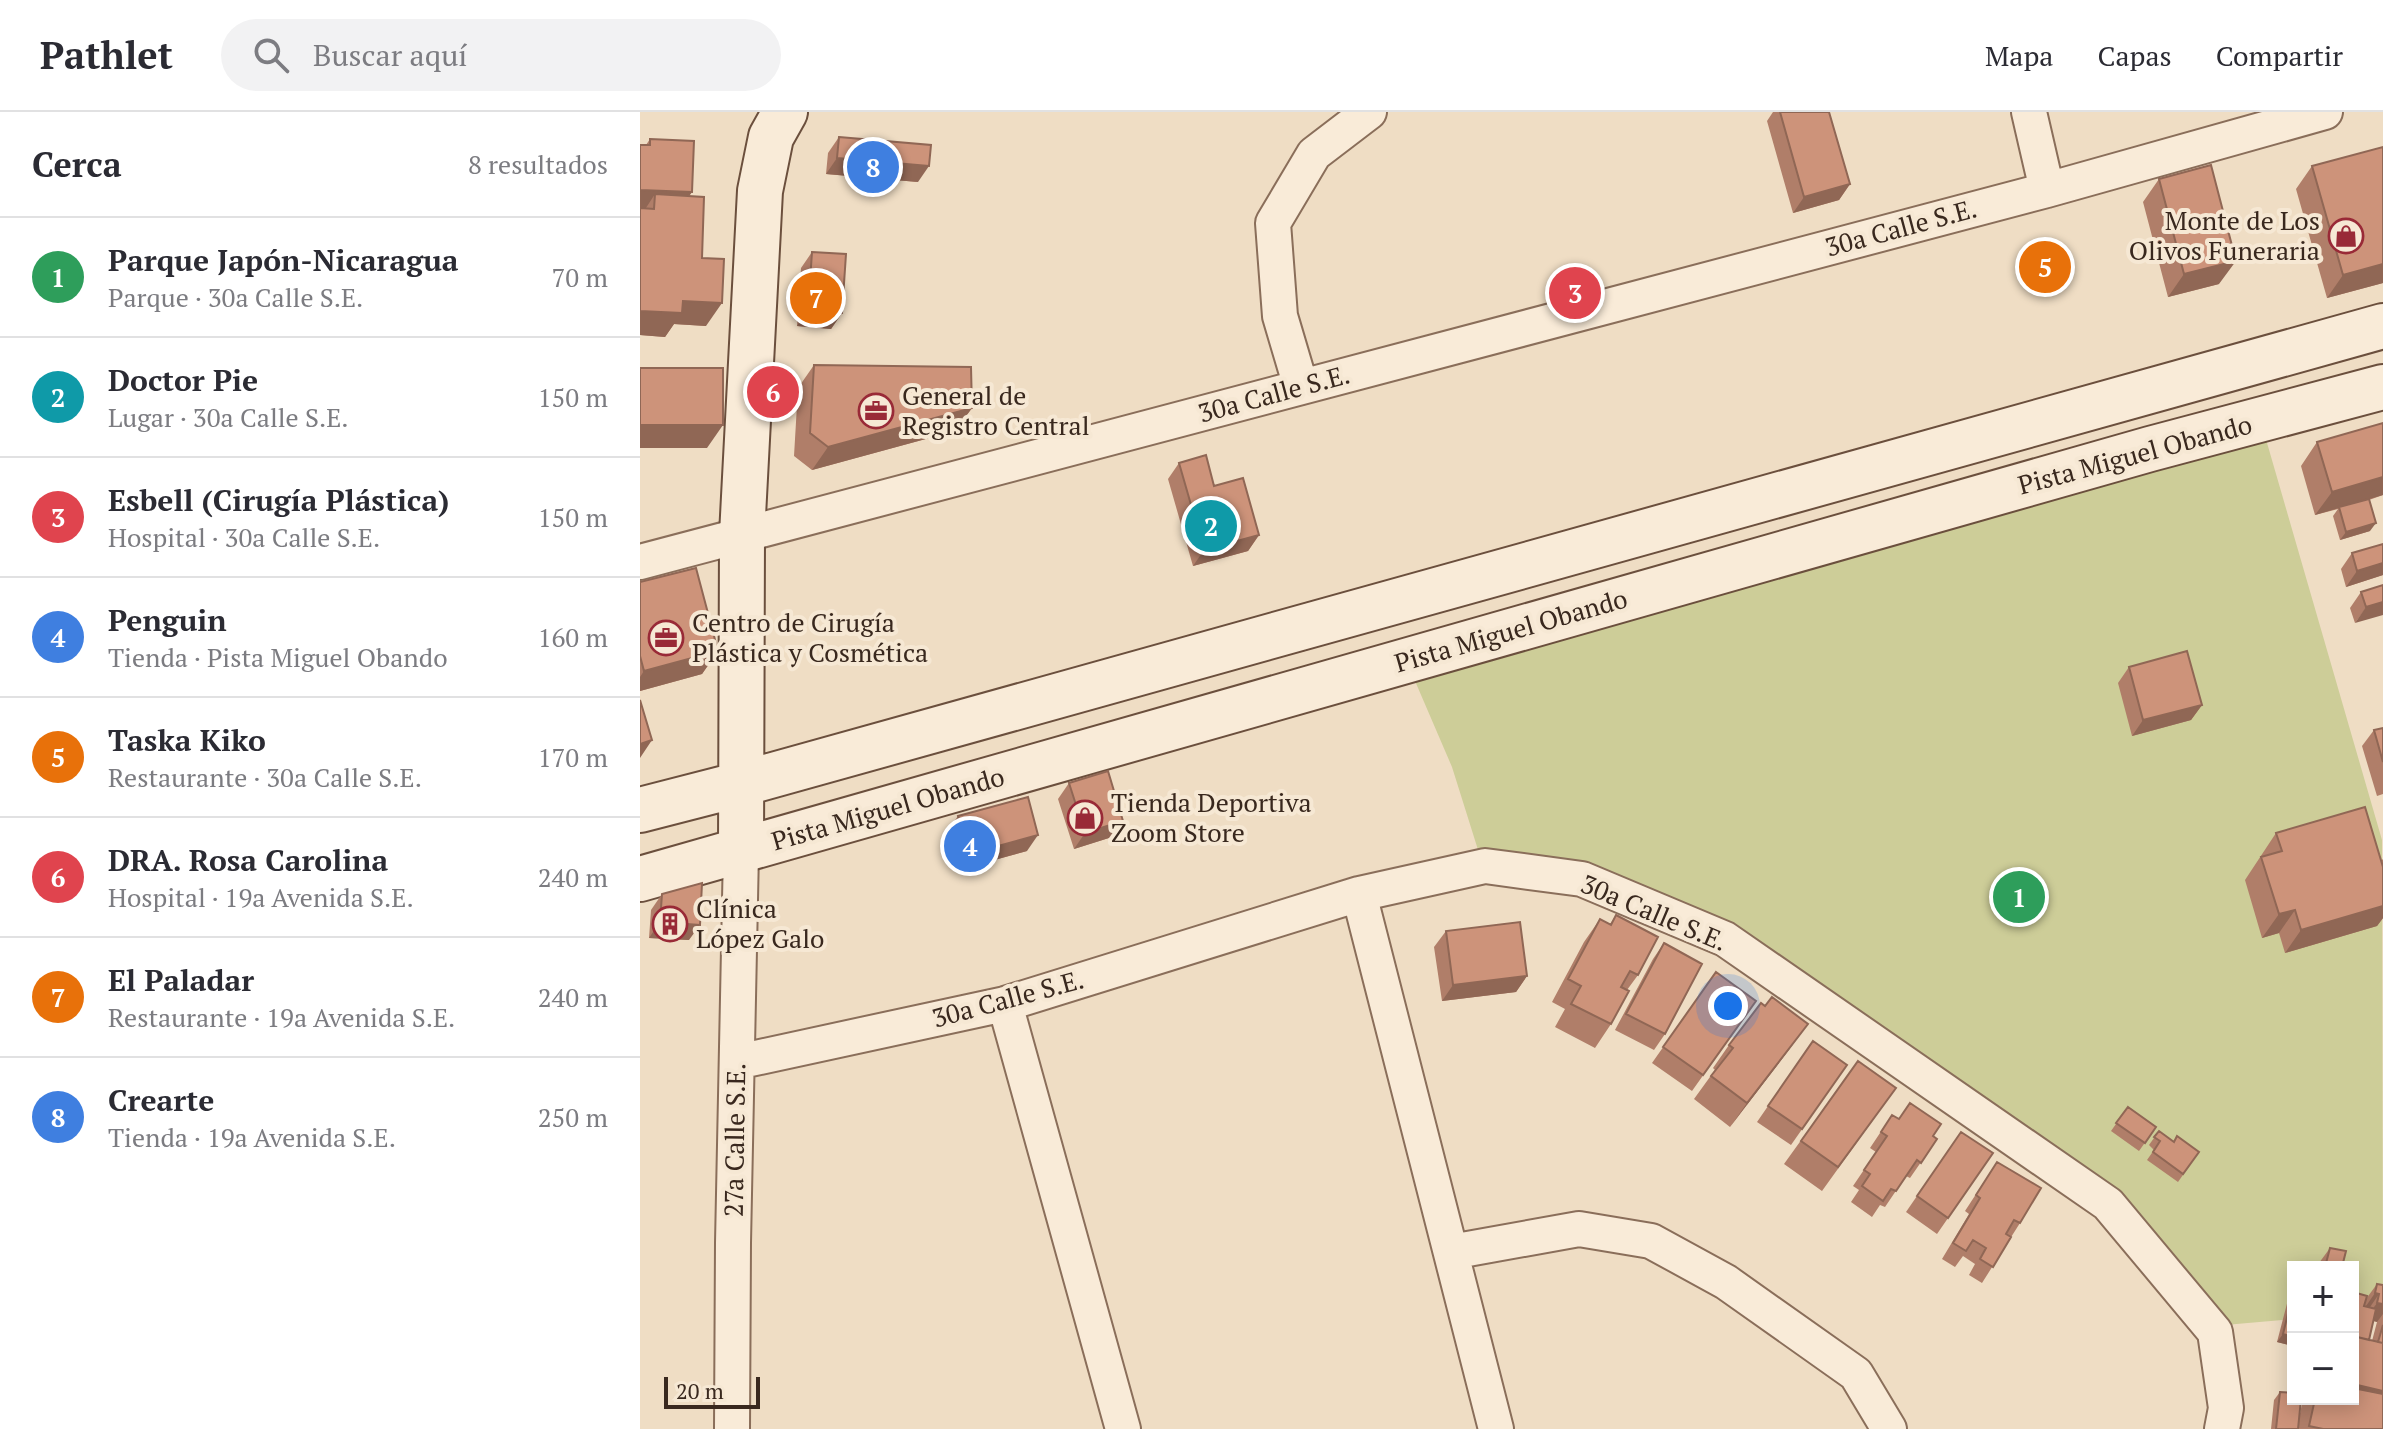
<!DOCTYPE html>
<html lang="es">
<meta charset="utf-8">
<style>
body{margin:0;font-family:"PT Serif",serif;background:#f2f2f3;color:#2b2b33}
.controls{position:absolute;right:24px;bottom:24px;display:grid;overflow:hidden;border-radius:0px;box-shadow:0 4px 20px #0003}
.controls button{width:72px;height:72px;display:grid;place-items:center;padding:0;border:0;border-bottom:2px solid #e1e1e2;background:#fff;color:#2b2b33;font:40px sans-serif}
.scale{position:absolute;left:24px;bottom:20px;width:96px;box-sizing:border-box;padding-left:8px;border:4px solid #39281e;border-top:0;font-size:22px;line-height:28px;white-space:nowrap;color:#39281e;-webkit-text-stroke:6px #f6e8d4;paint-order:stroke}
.you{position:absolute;left:1088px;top:894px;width:28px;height:28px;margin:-20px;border:6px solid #fff;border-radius:50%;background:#1a73e8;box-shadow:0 0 0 12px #1a73e833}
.badge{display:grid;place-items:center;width:52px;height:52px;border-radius:50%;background:#0b8043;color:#fff;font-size:26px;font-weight:700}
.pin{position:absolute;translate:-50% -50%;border:4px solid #fff;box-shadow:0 2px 8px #0006}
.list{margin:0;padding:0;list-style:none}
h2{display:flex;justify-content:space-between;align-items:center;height:104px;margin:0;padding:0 32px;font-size:34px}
h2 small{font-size:26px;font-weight:400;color:#7c7c81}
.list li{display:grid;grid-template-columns:52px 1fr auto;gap:24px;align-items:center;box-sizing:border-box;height:120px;padding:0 32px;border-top:2px solid #e1e1e2}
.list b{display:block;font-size:30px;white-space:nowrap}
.list p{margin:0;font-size:26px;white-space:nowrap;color:#7c7c81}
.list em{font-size:26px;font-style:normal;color:#7c7c81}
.icon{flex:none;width:44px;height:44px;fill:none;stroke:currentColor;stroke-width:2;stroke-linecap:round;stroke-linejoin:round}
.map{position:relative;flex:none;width:1743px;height:1317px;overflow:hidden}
header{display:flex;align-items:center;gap:48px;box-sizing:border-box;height:112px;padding:0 40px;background:#fff;border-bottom:2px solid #e1e1e2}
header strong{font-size:38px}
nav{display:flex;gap:44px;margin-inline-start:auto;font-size:28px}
.search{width:560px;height:72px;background:#f2f2f3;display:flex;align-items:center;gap:20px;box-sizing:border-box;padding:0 28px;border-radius:44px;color:#7c7c81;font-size:30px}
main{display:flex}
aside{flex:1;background:#fff}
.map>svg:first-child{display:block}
.green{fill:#cdcd98}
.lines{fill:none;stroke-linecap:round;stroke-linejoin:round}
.street-casing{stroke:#8a6e5a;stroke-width:38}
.secondary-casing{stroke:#6b4f3d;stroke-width:48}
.street{stroke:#f9ebd8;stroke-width:34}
.secondary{stroke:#f9ebd8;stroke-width:44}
.wall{fill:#b07e69;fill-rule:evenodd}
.shaded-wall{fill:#906755}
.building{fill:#cd937a;stroke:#906755;stroke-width:2}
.labels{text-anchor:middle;stroke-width:8;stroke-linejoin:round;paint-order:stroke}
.poi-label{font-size:26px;fill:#39281e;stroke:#f6e8d4;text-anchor:start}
.street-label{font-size:26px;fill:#39281e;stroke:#f6e8d4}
</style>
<header>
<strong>Pathlet</strong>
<div class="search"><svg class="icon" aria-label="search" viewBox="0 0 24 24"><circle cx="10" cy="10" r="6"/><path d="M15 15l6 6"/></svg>Buscar aquí</div>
<nav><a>Mapa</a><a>Capas</a><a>Compartir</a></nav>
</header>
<main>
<aside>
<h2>Cerca<small>8 resultados</small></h2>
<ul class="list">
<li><span class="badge" style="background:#2e9e5b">1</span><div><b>Parque Japón-Nicaragua</b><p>Parque · 30a Calle S.E.</p></div><em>70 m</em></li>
<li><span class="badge" style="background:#0f9aa8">2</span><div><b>Doctor Pie</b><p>Lugar · 30a Calle S.E.</p></div><em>150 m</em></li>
<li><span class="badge" style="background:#e0444e">3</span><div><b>Esbell (Cirugía Plástica)</b><p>Hospital · 30a Calle S.E.</p></div><em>150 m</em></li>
<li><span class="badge" style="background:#3f7fe0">4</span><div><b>Penguin</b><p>Tienda · Pista Miguel Obando</p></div><em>160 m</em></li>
<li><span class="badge" style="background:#e8710a">5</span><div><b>Taska Kiko</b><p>Restaurante · 30a Calle S.E.</p></div><em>170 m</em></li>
<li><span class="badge" style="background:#e0444e">6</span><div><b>DRA. Rosa Carolina</b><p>Hospital · 19a Avenida S.E.</p></div><em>240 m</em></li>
<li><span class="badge" style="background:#e8710a">7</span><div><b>El Paladar</b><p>Restaurante · 19a Avenida S.E.</p></div><em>240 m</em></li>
<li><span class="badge" style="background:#3f7fe0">8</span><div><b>Crearte</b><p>Tienda · 19a Avenida S.E.</p></div><em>250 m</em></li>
</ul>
</aside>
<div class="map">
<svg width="1743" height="1317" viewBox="0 0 1743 1317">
<rect width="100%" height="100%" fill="#efddc4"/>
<path class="green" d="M1623 317 1742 728 1743 1200 1713 1202V1155H1653V1207L1585 1213 1447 1062 1087 815 839 741 812 655 769 555Z"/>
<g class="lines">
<g class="street-casing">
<path id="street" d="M1389 0 1407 78
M661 275 640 204 633 111 674 42 729 0
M0 450 1407 78 1685 0
M719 782 856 1317
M365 892 483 1317
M97 950 365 892 719 782 845 754 942 767 1085 827 1468 1092 1575 1220 1586 1296 1582 1317
M811 1140 939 1117 1011 1129 1086 1170 1216 1262 1249 1317
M92 1317 93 1131 101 739"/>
</g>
<g class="secondary-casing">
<path id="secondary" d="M0 698 101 672 1743 214
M101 739 102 423 120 79 131 25 145 0
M0 767 1510 337 1743 275"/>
</g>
<use href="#street" class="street"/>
<use href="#secondary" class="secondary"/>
</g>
<path class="wall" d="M1133 0H1189L1210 72 1199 88 1153 101 1127 9Z
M199 25 278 70 186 62 188 41Z
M10 27 52 80 49 84 62 146 66 214 34 212 25 225 0 223 6 33Z
M1743 35V171L1687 186 1656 77 1672 54Z
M1519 67 1579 172 1528 185 1503 90Z
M172 140 202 201 191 217 157 214 161 156Z
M174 253 332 296 315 319 172 358 154 344 158 276Z
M1743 311V383L1729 388 1730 419 1700 428 1693 404 1698 397 1675 403 1661 354 1677 330Z
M539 351 574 374 619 423 608 439 553 454 528 367Z
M1743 432V463L1706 475 1701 457 1712 441Z
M0 470 78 539 62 562 0 579Z
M1743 473 1715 511 1710 496 1721 480Z
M1489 555 1562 593 1551 608 1492 624 1478 571Z
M1743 616V682L1737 684 1722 634 1734 618Z
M429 671 483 709 472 725 434 737 418 687Z
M318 704 387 739 318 758 307 720Z
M1636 721 1741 749 1743 747V806L1737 814 1645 841 1639 821 1622 826 1605 768Z
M22 782 49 828 9 826 11 798Z
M976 803 998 863 987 878 971 912 955 936 915 915 925 897 912 890 944 830 960 807 970 812Z
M806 819 887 864 876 880 802 889 794 835Z
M1024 831 1025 922 1014 938 975 918 1013 847Z
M1076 860 1116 889 1052 979 1012 951Z
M1173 929 1207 953 1151 1033 1117 1010Z
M1089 933 1151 935 1090 1015 1054 987 1075 958 1073 956Z
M1218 949 1256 976 1182 1079 1144 1052Z
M1488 995 1516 1015 1499 1039 1471 1019Z
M1252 1003 1297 1027 1270 1066 1266 1064 1245 1095 1240 1093 1232 1105 1211 1090 1219 1078 1213 1074 1236 1040 1230 1036Z
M1519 1019 1534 1030 1559 1040 1538 1070 1507 1048 1514 1038 1509 1033Z
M1321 1020 1353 1041 1297 1122 1266 1100Z
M1357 1050 1380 1111 1342 1171 1329 1163 1335 1152 1323 1144 1315 1155 1302 1147 1329 1102 1325 1099Z
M1690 1136 1702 1155H1678L1679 1151Z
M1737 1172 1743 1173V1317H1631L1634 1288 1640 1280 1651 1281 1653 1274V1287H1713V1180L1726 1187ZM1733 1209 1737 1210 1732 1229 1729 1228ZM1661 1288 1665 1289 1662 1292 1658 1311Z
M1653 1175V1234L1637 1230 1650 1180Z"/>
<path class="shaded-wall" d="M197 46 289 54 278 70 186 62Z
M1210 72 1199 88 1153 101 1164 85Z
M0 78 52 80 35 103 14 97 15 82 2 102H0Z
M1596 149 1579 172 1528 185 1544 162Z
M1743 152V171L1687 186 1703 163Z
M43 189 82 191 66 214 34 212 25 225 0 223V199Z
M168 198 202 201 191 217 157 214Z
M332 296 315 319 172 358 188 335Z
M0 313H83L67 336H0Z
M1743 365V383L1675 403 1692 380Z
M1736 411 1730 419 1700 428 1706 420Z
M619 423 608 439 553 454 564 438Z
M1743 451V463L1706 475 1717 459Z
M1743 490V503L1715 511 1726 495Z
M78 539 62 562 0 579V565L4 559Z
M1562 593 1551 608 1492 624 1503 608Z
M12 628 0 646V632Z
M483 709 472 725 434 737 445 721Z
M398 723 387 739 318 758 329 742Z
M1743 794V806L1737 814 1645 841 1661 818Z
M1655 798 1639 821 1622 826 1639 802Z
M20 810 60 813 49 828 9 826Z
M887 864 876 880 802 889 813 873Z
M1168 912 1151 935 1090 1015 1107 991Z
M1735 1181 1739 1182 1728 1198 1724 1197Z
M1737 1191 1743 1192V1202L1737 1210 1726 1206Z
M1643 1222 1653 1225V1234L1637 1230Z
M1713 1272 1743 1279V1306L1713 1287Z"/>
<path class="building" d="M1140 0H1189L1210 72 1164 85Z
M199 25 291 33 289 54 197 46Z
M10 27 54 29 52 80 0 78V33H10Z
M1743 35V152L1703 163 1672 54Z
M1571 53 1596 149 1544 162 1519 67Z
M15 82 64 85 62 146 84 147 82 191 43 189 42 201 0 199V96L14 97Z
M172 140 206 142 202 201 168 198Z
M174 253 331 255 332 296 188 335 170 321Z
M0 256H83V313H0Z
M1743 311V365L1692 380 1677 330Z
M566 343 574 374 603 366 619 423 564 438 539 351Z
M1729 387 1736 411 1706 420 1699 395Z
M1743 432V451L1717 459 1712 441Z
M56 456 78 539 4 559 0 544V470Z
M1743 473V490L1726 495 1721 480Z
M1547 539 1562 593 1503 608 1489 555Z
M0 588 12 628 0 632Z
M1743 616V650L1734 618Z
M468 659 483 709 445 721 429 671Z
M388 685 398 723 329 742 318 704Z
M1725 695 1743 755V794L1661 818 1655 798 1639 802 1621 745 1642 739 1636 721Z
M62 771 60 813 20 810 22 782Z
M976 803 1018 825 998 863 990 859 981 875 989 879 971 912 931 892 941 874 928 867 960 807 971 813Z
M880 810 887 864 813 873 806 819Z
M1024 831 1062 852 1025 922 986 902Z
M1076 860 1116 889 1063 963 1023 935Z
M1132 885 1168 912 1107 991 1071 964 1093 936 1089 933 1121 891 1125 894Z
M1173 929 1207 953 1162 1017 1128 994Z
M1218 949 1256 976 1198 1055 1161 1029Z
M1270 991 1301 1012 1293 1024 1297 1027 1281 1051 1277 1048 1256 1079 1251 1077 1243 1089 1222 1074 1230 1062 1224 1058 1247 1024 1241 1020 1252 1003 1259 1007Z
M1488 995 1516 1015 1505 1031 1476 1011Z
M1519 1019 1534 1030 1537 1024 1559 1040 1543 1062 1513 1040 1520 1029 1514 1025Z
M1321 1020 1353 1041 1308 1106 1277 1084Z
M1357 1050 1401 1076 1380 1111 1374 1108 1366 1122 1371 1125 1353 1155 1340 1147 1346 1136 1333 1128 1326 1139 1313 1131 1340 1086 1336 1083Z
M1690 1136 1706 1139 1702 1155H1685Z
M1737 1172 1743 1173V1192L1737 1191 1739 1182 1735 1181Z
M1713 1180 1727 1184 1724 1194 1736 1197 1729 1228 1713 1224Z
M1653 1181V1225L1643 1222Z
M1743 1213V1231L1738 1230Z
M1713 1224 1743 1231V1279L1713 1272Z
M1713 1276 1743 1282V1317H1683L1669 1314 1675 1287H1713Z
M1640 1280 1653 1281V1287H1661L1658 1317H1636Z"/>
<defs>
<g id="shop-ring" transform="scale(1.8)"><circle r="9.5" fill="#f6e8d4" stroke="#992a37" stroke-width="1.5"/><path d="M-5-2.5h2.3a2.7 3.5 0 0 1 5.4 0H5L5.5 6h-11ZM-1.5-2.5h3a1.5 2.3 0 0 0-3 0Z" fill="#992a37"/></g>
<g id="office-ring" transform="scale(1.8)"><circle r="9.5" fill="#f6e8d4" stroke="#992a37" stroke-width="1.5"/><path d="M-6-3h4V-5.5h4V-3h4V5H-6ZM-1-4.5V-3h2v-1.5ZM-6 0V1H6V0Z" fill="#992a37"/></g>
<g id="building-ring" transform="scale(1.8)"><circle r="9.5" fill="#f6e8d4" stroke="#992a37" stroke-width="1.5"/><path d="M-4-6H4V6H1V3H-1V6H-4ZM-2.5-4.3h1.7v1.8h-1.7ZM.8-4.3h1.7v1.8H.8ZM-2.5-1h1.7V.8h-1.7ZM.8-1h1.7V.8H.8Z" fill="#992a37"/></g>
</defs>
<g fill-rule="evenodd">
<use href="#shop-ring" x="1706" y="124"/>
<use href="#office-ring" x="236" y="299"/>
<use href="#office-ring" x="26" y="526"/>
<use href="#shop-ring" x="445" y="706"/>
<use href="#building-ring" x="30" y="812"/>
</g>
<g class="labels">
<g class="poi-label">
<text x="1680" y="118" text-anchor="end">Monte de Los<tspan x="1680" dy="30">Olivos Funeraria</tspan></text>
<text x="262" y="293">General de<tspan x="262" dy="30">Registro Central</tspan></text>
<text x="52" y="520">Centro de Cirugía<tspan x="52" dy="30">Plástica y Cosmética</tspan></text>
<text x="471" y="700">Tienda Deportiva<tspan x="471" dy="30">Zoom Store</tspan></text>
<text x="56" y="806">Clínica<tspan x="56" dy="30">López Galo</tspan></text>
</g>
<g class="street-label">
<text transform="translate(1261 116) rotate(-15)" y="9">30a Calle S.E.</text>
<text transform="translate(634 282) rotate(-15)" y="9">30a Calle S.E.</text>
<text transform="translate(1495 343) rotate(-15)" y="9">Pista Miguel Obando</text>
<text transform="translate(871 519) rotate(-16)" y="9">Pista Miguel Obando</text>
<text transform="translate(248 697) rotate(-16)" y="9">Pista Miguel Obando</text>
<text transform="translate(1014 801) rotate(23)" y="9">30a Calle S.E.</text>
<text transform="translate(368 887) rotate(-15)" y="9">30a Calle S.E.</text>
<text transform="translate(95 1028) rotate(-89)" y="9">27a Calle S.E.</text>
</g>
</g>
</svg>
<div class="controls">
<button>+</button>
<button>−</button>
</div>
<div class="scale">20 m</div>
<div class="you"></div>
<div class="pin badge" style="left:1379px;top:785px;background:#2e9e5b">1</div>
<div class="pin badge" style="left:571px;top:414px;background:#0f9aa8">2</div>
<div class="pin badge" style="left:935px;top:181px;background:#e0444e">3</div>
<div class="pin badge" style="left:330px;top:734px;background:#3f7fe0">4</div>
<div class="pin badge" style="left:1405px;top:155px;background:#e8710a">5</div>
<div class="pin badge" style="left:133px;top:280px;background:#e0444e">6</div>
<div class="pin badge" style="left:176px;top:186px;background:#e8710a">7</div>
<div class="pin badge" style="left:233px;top:55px;background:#3f7fe0">8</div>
</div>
</main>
